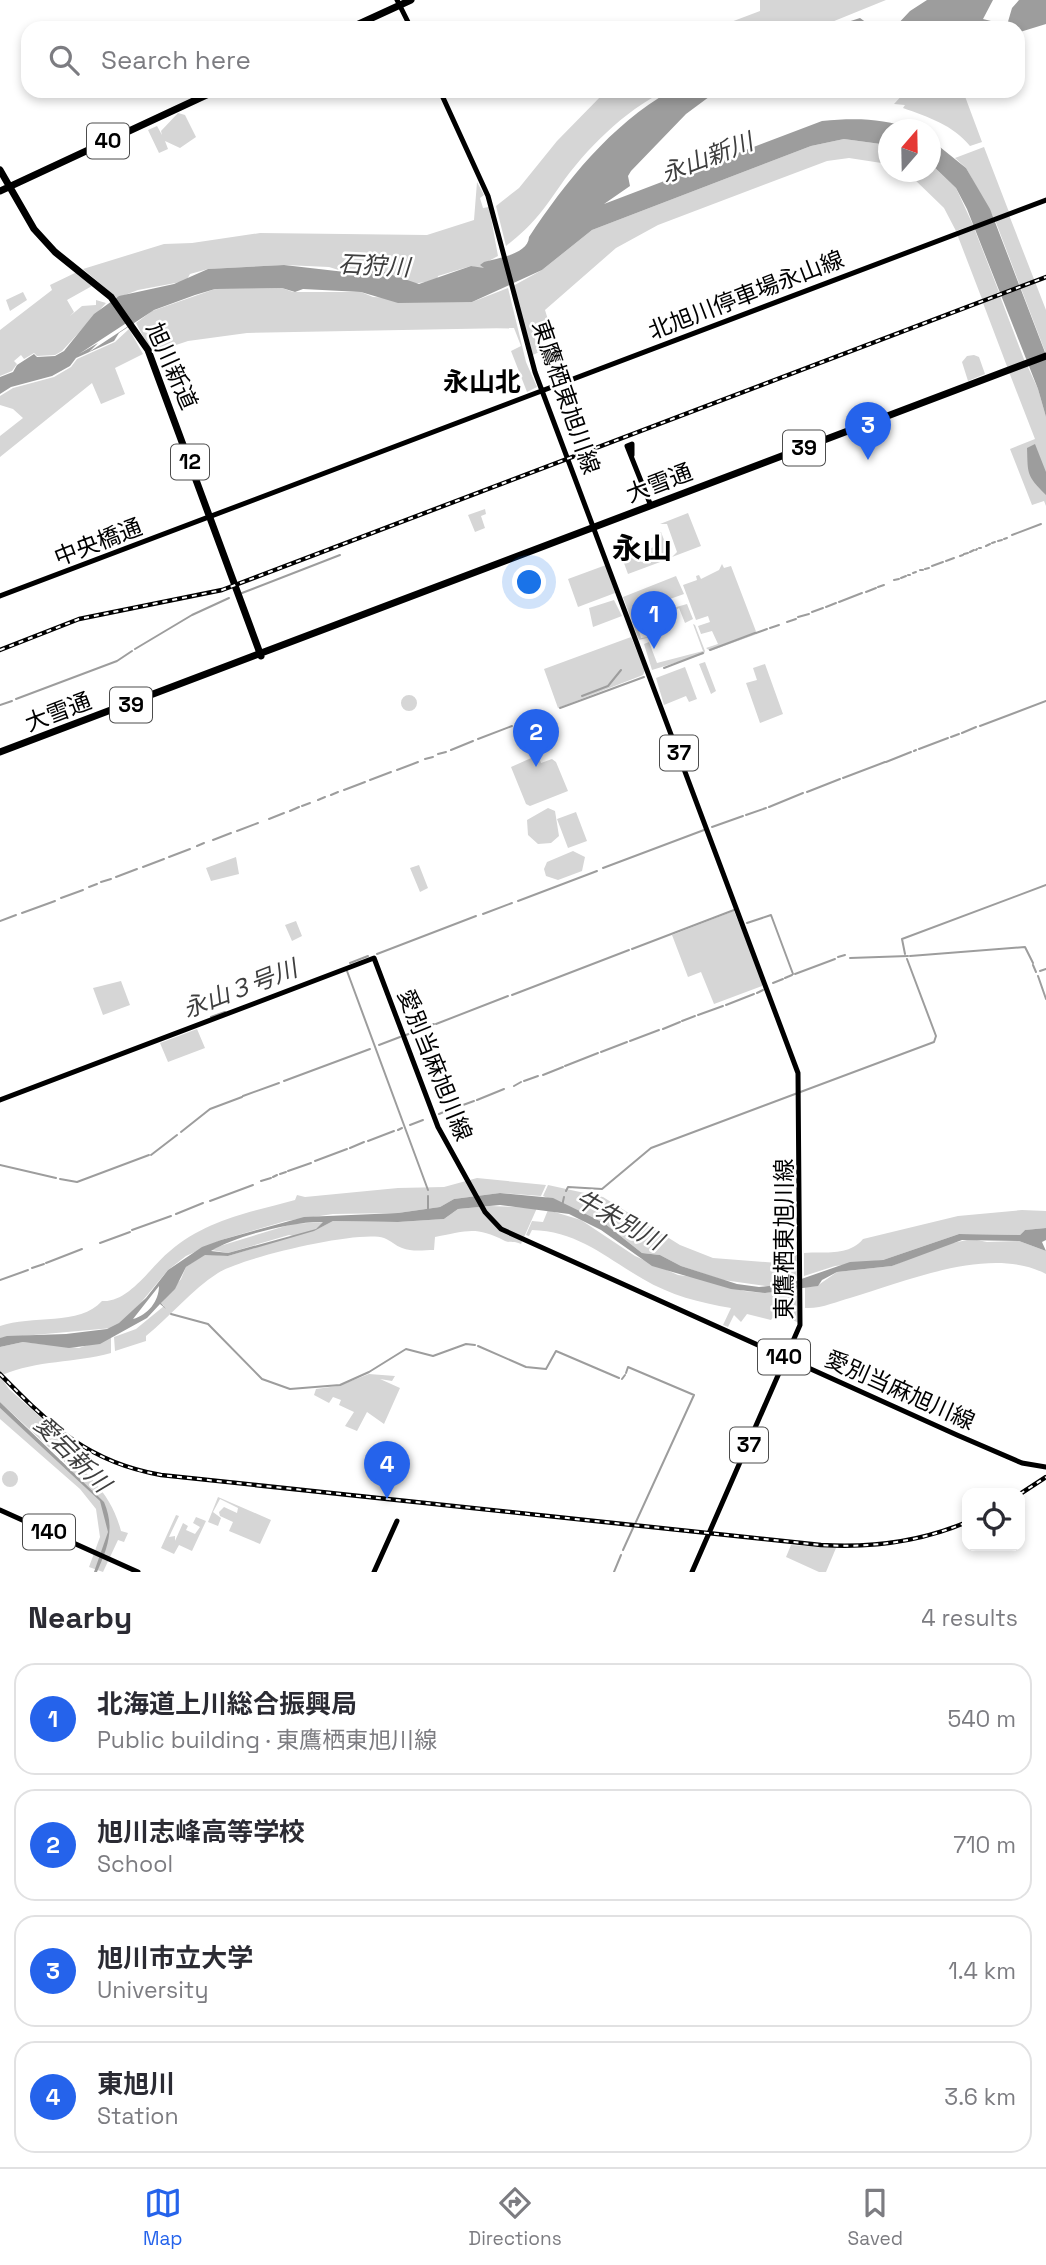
<!DOCTYPE html>
<meta charset="utf-8">
<style>
body{margin:0;font-family:"Space Grotesk","Noto Sans JP",sans-serif;background:#f2f2f3;color:#2b2b33}
.controls{position:absolute;right:21px;bottom:21px;display:grid;overflow:hidden;border-radius:14px;box-shadow:0 4px 10px #0003}
.controls button{width:63px;height:63px;display:grid;place-items:center;padding:0;border:0;border-bottom:2px solid #e1e1e2;background:#fff;color:#2b2b33;font:35px sans-serif}
.compass{position:absolute;left:878px;top:119px;width:63px;height:63px;border-radius:50%;background:#fff;box-shadow:0 4px 10px #0003;rotate:20deg}
.you{position:absolute;left:530px;top:583px;width:24px;height:24px;margin:-18px;border:5px solid #fff;border-radius:50%;background:#1a73e8;box-shadow:0 0 0 10px #1a73e833}
.badge{display:grid;place-items:center;width:46px;height:46px;border-radius:50%;background:#2563eb;color:#fff;font-size:23px;font-weight:700}
.pin{position:absolute;translate:-50% -58px;filter:drop-shadow(0 2px 4px #0008)}
.pin::after{content:'';position:absolute;top:37px;width:24px;height:21px;background:inherit;clip-path:polygon(0 0,100% 0,50% 100%)}
.list{margin:0;padding:0;list-style:none}
h2{display:flex;justify-content:space-between;align-items:center;height:91px;margin:0;padding:0 28px;font-size:30px}
h2 small{font-size:23px;font-weight:400;color:#7c7c81}
.list li{display:grid;grid-template-columns:46px 1fr auto;gap:21px;align-items:center;box-sizing:border-box;height:112px;margin:0 14px 14px;padding:0 14px;border:2px solid #e1e1e2;border-radius:21px}
.list b{display:block;font-size:26px;white-space:nowrap}
.list p{margin:0;font-size:23px;white-space:nowrap;color:#7c7c81}
.list em{font-size:23px;font-style:normal;color:#7c7c81}
.icon{flex:none;width:38px;height:38px;fill:none;stroke:currentColor;stroke-width:2;stroke-linecap:round;stroke-linejoin:round}
.map{position:relative;flex:none;width:1046px;height:1572px;overflow:hidden}
.search{position:absolute;background:#fff;box-shadow:0 4px 10px #0003;left:21px;right:21px;top:21px;height:77px;display:flex;align-items:center;gap:18px;box-sizing:border-box;padding:0 24px;border-radius:21px;color:#7c7c81;font-size:26px}
.sheet{height:595px;background:#fff}
nav{display:flex;justify-content:space-around;align-items:center;box-sizing:border-box;height:98px;border-top:2px solid #e1e1e2;background:#fff;font-size:19px;color:#7c7c81}
nav a{display:grid;justify-items:center;gap:4px}
nav .on{color:#2563eb}
.map>svg:first-child{display:block}
.green{fill:#d6d6d6}
.water{fill:#9d9d9d;fill-rule:evenodd}
.lines{fill:none;stroke-linecap:round;stroke-linejoin:round}
.stream{stroke:#9d9d9d;stroke-width:2}
.major{stroke:#000;stroke-width:5}
.highway{stroke:#000;stroke-width:7}
.rail-casing{stroke:#000;stroke-width:4.5}
.rail{stroke:#fff;stroke-width:2;stroke-dasharray:5;stroke-linecap:butt}
.labels{text-anchor:middle;stroke-width:5;stroke-linejoin:round;paint-order:stroke}
.shield{fill:#fff;stroke:#4c4c4c;stroke-width:2}
.shield-label{font-size:21px;font-weight:bold;fill:#000}
.street-label{font-size:23px;fill:#000;stroke:#fff}
.water-label{font-size:24px;font-style:italic;fill:#3e3e3e;stroke:#fff}
.quarter-label{font-size:26px;font-weight:bold;fill:#000;stroke:#fff}
.district-label{font-size:30px;font-weight:bold;fill:#000;stroke:#fff}
</style>
<div class="map">
<svg width="1046" height="1572" viewBox="0 0 1046 1572">
<rect width="100%" height="100%" fill="#fff"/>
<path class="green" d="M760 0H886L817 28H715L760 11Z
M602 91H665C624 111 586 149 560 186 541 213 533 225 506 246L496 206 519 188 557 141 603 94Z
M906 91H963L982 142 970 146C953 125 928 117 903 108L905 105 894 104Z
M178 113 185 115 196 137 180 148 165 141 168 149 159 153 148 130 157 126 162 135 161 131Z
M844 139 888 145V164L849 158 827 161 658 225 616 248 545 310 549 323 532 329 539 352 533 355 513 286 542 270 592 230 811 146Z
M984 147 1009 212 994 218 966 168 955 158Z
M934 167 956 188 973 225 956 231 944 208 911 176 930 172Z
M477 182 484 195 480 198 483 208 489 207 498 256 481 265 485 268 481 269 471 266 438 276 437 280 413 284 380 270 345 272 329 267 284 265 208 269 190 274 186 281 138 290 117 298 83 269 164 244 192 243 260 233 427 235 474 220Z
M1009 215 1046 310V354L995 220Z
M974 228 999 292 982 299 957 234Z
M77 272 92 286 67 300 74 312 70 316 82 306 96 305V300L106 303 62 351 55 355 37 356 34 353 24 359 21 355 14 361 17 364 12 371 0 376V330L52 290 50 285Z
M282 288 293 292H361L373 297 472 302 508 288 526 362 537 387 527 392 511 351 521 346 514 328 247 333 188 341 152 353 136 323 152 311 215 289Z
M23 292 27 300 10 311 6 300Z
M1000 296 1025 362 1008 369 983 303Z
M129 329 143 354 115 368 125 394 101 404 92 383 0 457V436L23 418 13 409 0 405V396L13 388 54 377 71 367 77 359 115 342Z
M974 355 979 357 985 374 968 381 962 362 967 356Z
M1027 365 1038 389 1046 417V506L1044 501 1032 505 1010 449 1035 439 1009 372Z
M485 509 486 514 481 516 485 528 475 532 468 515Z
M688 513 701 546 672 557 677 552 667 524H660Z
M661 532 671 558 628 574 618 547 630 542 636 560 642 562 652 558 649 549 656 546V535Z
M722 564 724 568 731 566 757 634 710 651 706 648 718 644 712 631 701 634 698 626 710 622 708 616 696 620 683 585 697 580 696 576 699 575 701 579 719 570Z
M606 565 615 593 578 607 568 579Z
M676 576 684 594 670 599 673 608 687 604 693 619 685 623 679 608 671 613 674 626 669 613 656 617 658 628 662 627 663 631 652 636 650 631 654 629 651 621 637 624 641 638 650 637 639 640 623 597Z
M614 600 622 616 593 627 589 608Z
M693 624 695 625 705 651 704 654 652 670 644 644 649 642 657 663 703 651Z
M631 637 645 670 643 675 558 708 544 669Z
M705 662 716 691 711 694 699 664Z
M765 664 783 714 760 723 746 683 757 680 753 668Z
M685 667 697 699 689 702 686 696 664 705 656 678Z
M401 703a8 8 0 1 1 16 0a8 8 0 1 1-16 0Z
M538 755 541 763 552 759 556 762 568 791 530 806 526 804 511 767Z
M548 808 555 811 559 836 551 843 538 844 528 835 527 820Z
M576 812 587 841 568 848 557 819Z
M573 851 585 857 582 871 558 880 546 876 544 869 547 862Z
M236 857 239 874 211 881 206 868Z
M419 865 428 888 420 892 410 868Z
M734 911 763 982 762 986 714 1004 701 972 688 977 672 935Z
M296 921 302 936 292 941 285 925Z
M121 981 130 1005 103 1015 93 988Z
M197 1029 205 1048 168 1062 160 1043Z
M477 1178 546 1185 541 1196 500 1193 454 1199 440 1207 398 1213 333 1214 286 1221 221 1240 186 1256 168 1270 129 1317 112 1328 0 1338V1326C31 1315 80 1326 102 1301 129 1303 151 1266 170 1251 206 1220 251 1212 295 1200L297 1195 305 1197 398 1188 444 1187Z
M548 1185 603 1197 680 1245 713 1258 778 1263 801 1253V1278L772 1287 723 1280 681 1266 660 1255 642 1253 604 1223 543 1196Z
M490 1206 537 1208 521 1244C515 1241 510 1243 505 1241 475 1226 468 1231 435 1237L434 1250C424 1250 412 1252 402 1248 396 1246 390 1240 384 1238 358 1230 241 1258 218 1273 191 1290 171 1316 146 1336V1341L115 1351 114 1337 136 1329 164 1306 161 1303 181 1279 186 1267 205 1254 228 1256 293 1236 289 1235 228 1253 211 1250 220 1246 292 1224 324 1222 319 1228 333 1221 398 1222 444 1219 458 1209Z
M548 1210 581 1220 635 1256 678 1275 701 1278 744 1291 765 1293 799 1287V1323L782 1315 774 1316 771 1320 747 1314 741 1322 734 1315 728 1327 723 1325 731 1308C700 1303 670 1295 643 1279 606 1258 578 1231 532 1230L529 1236 526 1235 532 1221 543 1222Z
M1022 1210 1046 1211V1228L1025 1230 1020 1235 959 1234 883 1260 835 1266 804 1276V1253C824 1251 848 1257 863 1239L958 1216Z
M972 1239 987 1242 1019 1241 1046 1251V1274C990 1245 908 1281 850 1298 838 1301 821 1309 805 1308V1287L817 1286 837 1272 892 1266 943 1245Z
M111 1337V1353C75 1363 37 1360 2 1375L0 1372V1347L23 1342 79 1348Z
M369 1374 395 1376 392 1381 380 1379 400 1388 384 1424 367 1412 357 1431 345 1426 354 1412 339 1405 341 1400 333 1397 329 1403 314 1395 316 1389 338 1386Z
M0 1376 9 1389 67 1441 65 1444 59 1441 55 1445C85 1471 111 1492 121 1531L128 1533 124 1542 118 1540 103 1572 89 1567 100 1537 96 1509 80 1489 0 1419V1408L69 1470 70 1467 0 1402Z
M2 1479a8 8 0 1 1 16 0a8 8 0 1 1-16 0Z
M218 1497 271 1520 260 1544 229 1531 233 1522 220 1516 219 1512 224 1507 237 1513 238 1508 220 1499 213 1512 221 1518 218 1526 208 1522Z
M176 1515 179 1516 169 1537 175 1536V1541L183 1523 188 1526 186 1530 195 1534 200 1527 193 1523 196 1517 206 1521 192 1551 179 1545 174 1554 161 1548Z
M791 1545 836 1548 826 1572H819L786 1557Z"/>
<path class="water" d="M927 0H993L983 19 1007 25 1012 8 1019 0H1046V24L1020 32 1018 28H894L910 11Z
M860 18 874 28H829Z
M670 91H717L686 114 631 171 628 176 630 186 604 204 822 121C854 118 882 118 913 129L888 130V145L844 139 811 146 592 230 542 270 472 302 398 303 361 292 303 289 295 292 282 288 215 289 195 295 154 310 119 333 114 341 76 358 70 366 52 376 11 387 0 394V377L13 372 17 365 34 354 37 357 55 356 64 351 94 314 119 296 174 284 208 269 284 265 345 272 375 269 419 284 471 266 484 268 480 265 484 262C499 258 528 254 529 237 566 181 611 125 670 91ZM128 322 130 325 89 352 98 343 79 354Z
M930 139 966 168 990 209 1046 355V417L1038 389 967 209 956 188 931 164Z
M1035 444 1046 472V495C1026 475 1028 474 1027 448Z
M500 1193 553 1198 604 1223 642 1253 660 1255 681 1266 737 1284 759 1287 787 1284 850 1262 883 1260 959 1234 1020 1235 1025 1230 1046 1228V1240L1042 1242 1046 1251 1019 1241 962 1240 892 1266 837 1272 822 1280 818 1286 765 1293 731 1289 652 1266 601 1230 569 1214 500 1205 458 1209 444 1219 398 1222 333 1221 314 1231 228 1256 205 1255 186 1267 175 1289 161 1303 166 1309 160 1304 147 1318 100 1344 69 1348 23 1342 0 1347V1338L7 1336 66 1334 107 1329 119 1323 146 1298 168 1270 202 1247 221 1240 304 1217 398 1213 440 1207 454 1199ZM323 1222 316 1229 228 1253 211 1251C236 1236 293 1221 323 1222ZM159 1286C159 1301 148 1315 133 1319Z
M0 1402 104 1502C115 1528 108 1547 97 1572H94L108 1532 100 1501 0 1408Z"/>
<g class="lines">
<path class="stream" d="M1012 535 1041 524
M1004 539 1007 538
M998 541 1002 540
M992 543 995 542
M986 546 990 544
M979 548H981
M976 550 977 549
M970 552 974 550
M964 554 968 553
M960 556 963 555
M946 561 954 558
M932 566 943 562
M925 569 929 568
M920 570H923
M913 573 916 572
M908 575H910
M901 578 906 576
M894 580 899 579
M878 587 884 585
M866 592 876 588
M242 593 340 555
M839 602 862 593
M826 607 836 603
M812 612 823 608
M798 617 809 614
M787 622 796 619
M770 628 779 625
M756 633 767 629
M135 649 192 615 229 598
M710 650 755 633
M664 668 703 653
M582 696 608 686 621 670
M16 699 117 661 132 651
M0 705 12 701
M560 708 644 677
M518 724 537 717
M980 726 1046 701
M962 733 976 727
M951 737 959 734
M478 739 512 726
M919 749 948 738
M451 750 473 741
M914 751 916 750
M438 754 446 752
M425 759 433 757
M886 762 911 752
M397 770 418 762
M843 778 885 762
M370 780 391 772
M344 790 365 782
M807 792 840 779
M331 795 338 792
M318 800 325 797
M302 806 310 803
M769 807 803 793
M290 811 299 807
M746 815 766 808
M269 819 284 813
M712 827 743 816
M237 831 258 823
M213 840 231 833
M197 846 204 843
M169 857 190 849
M143 867 164 859
M603 868 704 830
M116 877 137 869
M101 882 111 879
M89 887 97 884
M61 898 83 890
M518 901 597 871
M22 913 55 901
M483 914 512 903
M0 921 16 915
M747 923 771 915 793 974
M632 949 734 910
M377 954 476 916
M905 954 902 939 1046 885
M910 956 1025 947 1033 963
M838 957 845 955
M850 958 908 956
M350 963 368 956
M1033 965 1036 972
M347 971 428 1190
M1040 971 1046 969
M795 974 835 959
M1038 976 1046 999
M785 978 792 975
M773 983 783 979
M757 993 763 990
M512 995 629 950
M726 1005 754 994
M698 1015 723 1006
M211 1017 225 1012
M682 1021 695 1016
M436 1024 508 996
M663 1029 680 1022
M406 1035 434 1024
M630 1041 659 1030
M379 1045 400 1037
M601 1052 627 1042
M565 1066 598 1053
M543 1075 563 1067
M284 1081 370 1049
M524 1081 538 1076
M514 1086 521 1082
M243 1096 279 1083
M477 1100 504 1089
M463 1105 474 1101
M458 1107 460 1106
M449 1110 453 1109
M439 1114 446 1111
M410 1125 423 1120
M398 1130 402 1128
M181 1132 210 1109 242 1097
M368 1141 394 1131
M350 1148 364 1142
M151 1155 177 1135
M315 1161 347 1149
M0 1165 56 1178
M288 1171 311 1163
M280 1174 286 1172
M273 1177 277 1175
M60 1179 77 1182 149 1155
M261 1181 271 1178
M566 1191 568 1187 602 1189 651 1148 934 1042 936 1036 907 959
M210 1201 253 1185
M562 1206 564 1197
M428 1209V1196
M176 1214 203 1203
M132 1230 171 1216
M100 1243 130 1232
M46 1263 82 1249
M32 1268 44 1264
M0 1280 28 1270
M171 1314 208 1324 262 1379 290 1389 340 1385 369 1372 406 1349 433 1356 466 1344 475 1345
M478 1346 526 1367 546 1369 556 1351 619 1378
M626 1373 628 1367 694 1395 635 1524
M622 1379 625 1375
M623 1550 633 1528
M614 1572 621 1555"/>
<path class="major" d="M397 0 411 28
M440 91 488 196 535 372 798 1073 800 1325 692 1572
M632 455V444L627 446 651 506
M0 596 1046 200
M0 1100 374 958 438 1127 485 1212 501 1229 957 1435 1022 1463 1046 1467
M0 1510 138 1572
M374 1572 397 1521"/>
<path class="highway" d="M350 28 411 0
M0 170 34 229 55 252 111 297 148 350 261 656
M0 191 215 91
M0 752 1046 356"/>
<g class="rail-casing">
<path id="rail" d="M0 650 79 619 222 590 1046 277
M0 1374C50 1425 87 1462 161 1475L821 1545C871 1548 920 1542 967 1522
M1020 1494 1046 1477"/>
</g>
<use href="#rail" class="rail"/>
</g>
<g class="labels">
<g class="shield">
<rect x="87" y="123.5" width="42" height="35" rx="5"/>
<rect x="783" y="430.5" width="42" height="35" rx="5"/>
<rect x="171" y="444.5" width="38" height="35" rx="5"/>
<rect x="110" y="687.5" width="42" height="35" rx="5"/>
<rect x="660" y="735.5" width="38" height="35" rx="5"/>
<rect x="758" y="1339.5" width="52" height="35" rx="5"/>
<rect x="730" y="1427.5" width="38" height="35" rx="5"/>
<rect x="23" y="1514.5" width="52" height="35" rx="5"/>
</g>
<g class="shield-label">
<text x="108" y="148">40</text>
<text x="804" y="455">39</text>
<text x="190" y="469">12</text>
<text x="131" y="712">39</text>
<text x="679" y="760">37</text>
<text x="784" y="1364">140</text>
<text x="749" y="1452">37</text>
<text x="49" y="1539">140</text>
</g>
<g class="street-label">
<text transform="translate(746 295) rotate(-21)" y="8">北旭川停車場永山線</text>
<text transform="translate(172 366) rotate(66)" y="8">旭川新道</text>
<text transform="translate(566 397) rotate(71)" y="8">東鷹栖東旭川線</text>
<text transform="translate(659 483) rotate(-21)" y="8">大雪通</text>
<text transform="translate(98 542) rotate(-21)" y="8">中央橋通</text>
<text transform="translate(58 712) rotate(-21)" y="8">大雪通</text>
<text transform="translate(435 1065) rotate(68)" y="8">愛別当麻旭川線</text>
<text transform="translate(784 1239) rotate(-90)" y="8">東鷹栖東旭川線</text>
<text transform="translate(900 1390) rotate(24)" y="8">愛別当麻旭川線</text>
</g>
<g class="water-label">
<text transform="translate(707 158) rotate(-21)" y="8">永山新川</text>
<text transform="translate(374 266) rotate(3)" y="8">石狩川</text>
<text transform="translate(240 989) rotate(-21)" y="8">永山３号川</text>
<text transform="translate(619 1220) rotate(29)" y="8">牛朱別川</text>
<text transform="translate(72 1454) rotate(45)" y="8">愛宕新川</text>
</g>
<g class="quarter-label">
<text x="482" y="391">永山北</text>
</g>
<g class="district-label">
<text x="642" y="559">永山</text>
</g>
</g>
</svg>
<div class="controls">
<button><svg class="icon" aria-label="locate" viewBox="0 0 24 24"><circle cx="12" cy="12" r="6"/><path d="M12 2v4M12 18v4M2 12h4M18 12h4"/></svg></button>
</div>
<svg class="compass" viewBox="-18 -18 36 36"><path d="M0-13l5 13h-10z" fill="#e53935"/><path d="M0 13l5-13h-10z" fill="#7c7c81"/></svg>
<div class="you"></div>
<div class="pin badge" style="left:654px;top:649px">1</div>
<div class="pin badge" style="left:536px;top:767px">2</div>
<div class="pin badge" style="left:868px;top:460px">3</div>
<div class="pin badge" style="left:387px;top:1499px">4</div>
<div class="search"><svg class="icon" aria-label="search" viewBox="0 0 24 24"><circle cx="10" cy="10" r="6"/><path d="M15 15l6 6"/></svg>Search here</div>
</div>
<section class="sheet">
<h2>Nearby<small>4 results</small></h2>
<ul class="list">
<li><span class="badge">1</span><div><b>北海道上川総合振興局</b><p>Public building · 東鷹栖東旭川線</p></div><em>540 m</em></li>
<li><span class="badge">2</span><div><b>旭川志峰高等学校</b><p>School</p></div><em>710 m</em></li>
<li><span class="badge">3</span><div><b>旭川市立大学</b><p>University</p></div><em>1.4 km</em></li>
<li><span class="badge">4</span><div><b>東旭川</b><p>Station</p></div><em>3.6 km</em></li>
</ul>
</section>
<nav>
<a class="on"><svg class="icon" aria-label="map" viewBox="0 0 24 24"><path d="M3 6l6-2 6 2 6-2v14l-6 2-6-2-6 2zM9 4v14M15 6v14"/></svg>Map</a>
<a><svg class="icon" aria-label="directions" viewBox="0 0 24 24"><path d="M12 3l9 9-9 9-9-9zM9 14v-3h6M13 9l2 2-2 2"/></svg>Directions</a>
<a><svg class="icon" aria-label="saved" viewBox="0 0 24 24"><path d="M7 4h10v16l-5-4-5 4z"/></svg>Saved</a>
</nav>
